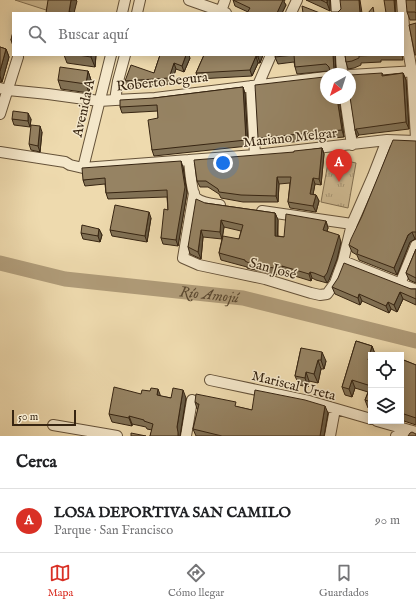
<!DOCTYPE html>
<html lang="es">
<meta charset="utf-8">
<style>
body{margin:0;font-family:"IM FELL English",serif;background:#f6f6f6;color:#202124}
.controls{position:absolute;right:12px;bottom:12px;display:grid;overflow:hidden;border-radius:0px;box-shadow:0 2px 10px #0003}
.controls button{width:36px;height:36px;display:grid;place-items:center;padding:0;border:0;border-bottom:1px solid #e0e0e0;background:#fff;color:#202124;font:20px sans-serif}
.compass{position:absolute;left:320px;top:68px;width:36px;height:36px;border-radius:50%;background:#fff;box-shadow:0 2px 10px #0003;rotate:219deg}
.scale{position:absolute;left:12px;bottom:10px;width:64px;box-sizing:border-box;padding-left:4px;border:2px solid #372512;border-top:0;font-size:11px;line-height:14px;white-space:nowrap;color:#372512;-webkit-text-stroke:3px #f4e7ca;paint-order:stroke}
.you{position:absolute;left:223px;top:163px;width:14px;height:14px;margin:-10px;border:3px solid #fff;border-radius:50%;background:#1a73e8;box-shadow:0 0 0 6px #1a73e833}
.badge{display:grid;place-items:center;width:26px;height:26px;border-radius:50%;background:#d93025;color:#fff;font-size:13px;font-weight:700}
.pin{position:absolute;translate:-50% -33px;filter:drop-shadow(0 1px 2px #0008)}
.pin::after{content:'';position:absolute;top:21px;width:14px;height:12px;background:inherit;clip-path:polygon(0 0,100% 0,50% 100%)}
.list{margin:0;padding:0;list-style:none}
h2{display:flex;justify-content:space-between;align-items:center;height:52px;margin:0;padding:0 16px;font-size:17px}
h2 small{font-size:13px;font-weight:400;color:#757577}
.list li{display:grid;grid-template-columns:26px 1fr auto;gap:12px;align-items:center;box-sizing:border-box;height:64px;padding:0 16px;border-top:1px solid #e0e0e0}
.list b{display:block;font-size:15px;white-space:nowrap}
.list p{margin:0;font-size:13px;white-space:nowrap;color:#757577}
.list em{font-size:13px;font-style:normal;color:#757577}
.icon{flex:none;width:22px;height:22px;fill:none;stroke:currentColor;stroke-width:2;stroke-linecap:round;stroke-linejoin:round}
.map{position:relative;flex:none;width:416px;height:436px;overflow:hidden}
.search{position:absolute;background:#fff;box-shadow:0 2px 10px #0003;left:12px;right:12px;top:12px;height:44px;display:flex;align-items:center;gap:10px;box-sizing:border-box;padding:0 14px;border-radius:0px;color:#757577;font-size:15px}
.sheet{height:116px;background:#fff}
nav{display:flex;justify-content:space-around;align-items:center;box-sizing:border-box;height:56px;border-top:1px solid #e0e0e0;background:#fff;font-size:11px;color:#757577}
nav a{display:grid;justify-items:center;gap:2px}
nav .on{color:#d93025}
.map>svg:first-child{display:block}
.park{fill:url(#park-tufts);stroke:#837052}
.garden{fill:#cfbb93;stroke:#837052}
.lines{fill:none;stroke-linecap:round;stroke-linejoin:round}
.river{stroke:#b09c79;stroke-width:15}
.street-casing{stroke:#655239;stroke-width:12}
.street{stroke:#f4e7ca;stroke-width:10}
.wall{fill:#817155;stroke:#372512;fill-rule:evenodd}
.shaded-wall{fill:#695c45;stroke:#372512}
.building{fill:#968363;stroke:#372512}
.labels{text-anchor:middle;stroke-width:3;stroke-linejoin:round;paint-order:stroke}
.street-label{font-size:14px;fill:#372512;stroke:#f4e7ca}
.water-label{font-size:15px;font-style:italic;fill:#5b4931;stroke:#f4e7ca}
</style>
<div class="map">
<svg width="416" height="436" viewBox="0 0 416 436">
<defs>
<pattern id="park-tufts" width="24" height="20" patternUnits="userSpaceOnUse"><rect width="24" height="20" fill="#cfbb93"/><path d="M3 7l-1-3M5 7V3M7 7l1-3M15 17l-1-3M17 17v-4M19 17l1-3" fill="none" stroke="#a99877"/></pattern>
</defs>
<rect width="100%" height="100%" fill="#eedaae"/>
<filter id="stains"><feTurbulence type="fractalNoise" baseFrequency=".005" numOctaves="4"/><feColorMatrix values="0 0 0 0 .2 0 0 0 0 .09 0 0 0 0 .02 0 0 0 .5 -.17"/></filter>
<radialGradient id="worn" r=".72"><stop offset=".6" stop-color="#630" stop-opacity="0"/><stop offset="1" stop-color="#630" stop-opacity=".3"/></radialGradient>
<path class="park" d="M329 157 356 163 348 208 321 202Z"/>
<path class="garden" d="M15 0H50L46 10Z"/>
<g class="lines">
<path class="river" id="s1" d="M0 263 65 279 243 298 416 341"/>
<g class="street-casing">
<path id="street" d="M189 0 226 13
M336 0 337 13
M402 0 404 27 412 72 416 138
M221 11 225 0
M122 13 125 0
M137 13 140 0
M291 13 297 0
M341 55 342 74
M350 75 416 71
M258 85 271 55
M251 86 255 155
M0 88 8 90 48 94 99 101 115 100 155 98 326 77
M345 98 352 145
M115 100 118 81 125 55
M0 114 18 57
M0 152 65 162 70 165 83 168 255 155 387 140 416 141
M189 160C190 168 191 192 196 198 202 203 213 204 220 205
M83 168 111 55
M194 193 183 258 199 265 265 279 311 293 320 295 327 294 335 283 343 261 352 224 373 176 387 140
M262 211 352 224
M343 261 416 290
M400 284 416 245
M210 380 309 401 371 419
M377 421 416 432
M53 425 117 436
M186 436 192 400
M330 436 335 409
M396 436 413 432"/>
</g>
<use href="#street" class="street"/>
</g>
<path class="wall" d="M233 0 284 2 286 5 282 13H247L248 12 235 6Z
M306 0H330V11Z
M416 0V20H410L407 12Z
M13 32V46L11 40Z
M0 47 6 49 9 57 2 82H0Z
M64 55H96L95 67 67 63Z
M160 55 190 58 184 72 176 69 171 84 127 87 125 81 154 73Z
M204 55H263L260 63H258L252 76 198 79 196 73Z
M276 55H335L336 72 337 73H343L346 74H328L330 72 328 71 297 74 295 67 294 62 278 64 275 57Z
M345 55H402L403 60H381V62L361 63V65L354 68 348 69 346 62Z
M88 71 91 80 89 93 61 89 58 80Z
M382 73 383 75 403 73 406 80 409 129 359 135 357 137 355 130Z
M324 77 339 99 344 137 261 145 258 138Z
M243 87 245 94 248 146 154 156 152 150 158 118V111L122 113 120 107 154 98Z
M12 119H31L30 127 14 125Z
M42 132 40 152 31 150 29 144Z
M416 141V239H415L410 242 397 275 359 260 357 255 352 252 349 245Z
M322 148 324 154 321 185 315 184 313 194 316 195 319 201 316 212 290 208 288 202 290 183 279 184 278 202H243L221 198 219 194 208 187H200L197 181 294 152Z
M183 167 187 193 178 246 163 244 161 238 168 210 167 197 108 199 106 193 105 184 85 186 83 180Z
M205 203 275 213 278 220V236L284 237 326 221 328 228 327 231 341 242 337 259 329 280 327 283 316 280 312 278 311 281 285 273V275L277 272V275L251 269 247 268V267L221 260 219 253 222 239 203 237 201 259 190 254 188 247ZM224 227 241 231 239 239H222Z
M151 218 147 242 112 236 110 230Z
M99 229 102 235 100 242 83 239 81 233Z
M416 249V283L409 280 406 273Z
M332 287 411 289H416V305L403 299 397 312 391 309 389 313 362 301 360 305 335 294Z
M356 341 372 346 375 354V355H371V409L368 408 365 400 368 392 355 388 352 397 345 395 342 387Z
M301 348 326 361 324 369H321L318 383 309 381 308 387 299 385 295 376Z
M401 359 416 365V425L401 420Z
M160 396 171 398H186L180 436H150L152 430 147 429 146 427 132 424V426L112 422 109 414Z
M195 402 238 407 252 410 328 413 324 436H196L193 429 198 409H197Z"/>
<path class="shaded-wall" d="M71 0H76L77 1 74 13 69 12Z
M282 0H285L284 2 286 5 282 13H277Z
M327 0H330V11L327 3Z
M359 0H360L362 13H360Z
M394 0H396V13H395Z
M6 49 9 57 2 82 0 76V71Z
M91 55H96L95 67 91 57Z
M186 55H189L190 58 184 72 182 66Z
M259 55H263L260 63 258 57Z
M333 55H335L336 74 334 70Z
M256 56 258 63 252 76 250 70Z
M174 63 176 69 171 84 169 78Z
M88 71 91 80 89 93 86 84Z
M403 73 406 80 409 129 406 122Z
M243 87 245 94 248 146 246 140Z
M337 98H339L344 137 342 130Z
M28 113 31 119 30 127 28 121Z
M40 126 42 132 40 152 38 146Z
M356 129 359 135 357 137 355 130Z
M322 148 324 154 321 185 319 179Z
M181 161 183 167 187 193 178 246 176 240Z
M277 177 279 184 278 202 276 196Z
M313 178 315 184 312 200 310 194Z
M316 195 319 201 316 212 313 206Z
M149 212 151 218 147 242 145 236Z
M275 213 278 220 277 243 275 236Z
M221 220 224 227 222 239 220 232Z
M326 221 328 228 325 237 323 230Z
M99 229 102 235 100 242 98 236Z
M201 230 203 237 201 259 198 252Z
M412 232 415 239 410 242 397 275 394 268 408 235Z
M339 235 341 242 337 259 329 280 327 283 324 277Z
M275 265 277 272V275L274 268Z
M282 266 285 273V275L282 268Z
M310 272 312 278 311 281 309 274Z
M400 292 403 299 397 312 394 305Z
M359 294 362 301 360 305 358 298Z
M388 302 391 309 389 313 386 306Z
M372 346 375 354V355H371V368L368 360Z
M322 352 326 361 324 369 321 360Z
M318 360 321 369 318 383 314 374Z
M306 372 309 381 308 387 305 378Z
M352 380 355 388 352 397 349 389Z
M158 389 161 397 157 395Z
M183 390 186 398 180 436H178L177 427Z
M325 406 328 413 324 436H320Z
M129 416 132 424V426L129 418Z"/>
<path class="building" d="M48 0H71L69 12 77 13H46Z
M233 0H283L277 13H247L250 8Z
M321 0H327V3Z
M340 0H359L360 13H331L332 12H338L341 9Z
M384 0H394L395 13H386Z
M406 0H416V13L415 12H407Z
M302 6 320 13H303Z
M373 7 374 13H368Z
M416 23V55H415L409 25Z
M13 32V41L11 40Z
M0 47 6 49 0 71Z
M78 55H91V57Z
M160 55H186L182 66 174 63 169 78 125 81 131 65 154 73Z
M204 55H259L258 57 256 56 250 70 196 73Z
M276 55H333L334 70 337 73H343L346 74H328L330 72 329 67 326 64 295 67 294 55 275 57Z
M345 55H379L359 56V58L352 61 346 62Z
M60 67 88 71 86 84 58 80Z
M382 73V76L403 73 406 122 356 129 355 130 350 97V75Z
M326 75V98H337L342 130 258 138 255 85 324 77Z
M243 87 246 140 152 150 148 120 158 118 157 105 120 107V100L154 98Z
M13 111 28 113V121L12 119Z
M31 125 40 126 38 146 29 144Z
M393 140 416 141V232H412L408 235 394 268 357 254 358 250 349 245 351 239 362 216Z
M322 148 319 179 313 178 310 194 316 195 313 206 288 202 291 177H277L276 196 241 195 219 192 218 189 206 181H197L194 160 294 152V151Z
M181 161 185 187 176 240 161 238 164 209 168 210 167 190 106 193 105 178 83 180 82 168Z
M196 199 205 203 275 213V236L284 237 286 214 326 221 323 230 339 235 334 252 327 273 324 277 314 273 310 272 309 274 282 266V268L275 265 274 268 249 263 245 261V260L219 253 223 236 239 239 243 225 221 220 220 232 201 230 198 252 188 247Z
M115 205 149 212 145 236 110 230Z
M82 225 99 229 98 236 81 233Z
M416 249V278L406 273Z
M344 263 411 289H416V299L400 292 394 305 388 302 386 306 359 294 358 298 332 287 338 278Z
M356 341 372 346 368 360 371 361V402L365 400 371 386 352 380 349 389 342 387Z
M301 348 322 352 321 360H318L314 374 306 372 305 378 295 376Z
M401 359 416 365V418L401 413Z
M114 387 141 394 142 390 150 391 151 388 158 389 157 395 171 398 173 388 183 390 177 427 178 432V436H150L153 424 144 421V420L129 416V418L109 414Z
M255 390 305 400 325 406 320 436H222L193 429 199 404H197V403L195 402 196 394 236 402 235 406 252 410Z
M412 432 416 434V436H408L410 433Z
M131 433 146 436H131Z"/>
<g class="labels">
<g class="street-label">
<text transform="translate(162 81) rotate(-6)" y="5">Roberto Segura</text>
<text transform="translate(83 108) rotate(-77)" y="5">Avenida A</text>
<text transform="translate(290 137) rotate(-6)" y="5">Mariano Melgar</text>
<text transform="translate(273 268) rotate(15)" y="5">San José</text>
<text transform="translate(294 385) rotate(14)" y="5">Mariscal Ureta</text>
</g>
<g class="water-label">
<text dy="5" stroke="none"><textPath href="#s1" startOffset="212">Río Amojú</textPath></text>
</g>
</g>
<rect width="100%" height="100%" filter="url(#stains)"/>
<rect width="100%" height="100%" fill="url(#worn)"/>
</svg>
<div class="controls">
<button><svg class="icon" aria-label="locate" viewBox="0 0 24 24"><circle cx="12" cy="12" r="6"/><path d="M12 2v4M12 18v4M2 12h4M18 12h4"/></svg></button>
<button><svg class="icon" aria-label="layers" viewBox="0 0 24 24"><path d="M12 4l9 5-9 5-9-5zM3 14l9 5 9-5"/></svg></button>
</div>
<svg class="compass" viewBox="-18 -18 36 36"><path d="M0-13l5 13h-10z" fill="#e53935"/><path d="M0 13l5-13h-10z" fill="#757577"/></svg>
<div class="scale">50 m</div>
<div class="you"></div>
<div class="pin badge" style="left:339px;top:182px">A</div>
<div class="search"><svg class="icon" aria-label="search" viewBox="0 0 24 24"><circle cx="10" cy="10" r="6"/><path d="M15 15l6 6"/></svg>Buscar aquí</div>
</div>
<section class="sheet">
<h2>Cerca<small></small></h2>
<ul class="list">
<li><span class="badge">A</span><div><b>LOSA DEPORTIVA SAN CAMILO</b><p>Parque · San Francisco</p></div><em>90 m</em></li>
</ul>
</section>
<nav>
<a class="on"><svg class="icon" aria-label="map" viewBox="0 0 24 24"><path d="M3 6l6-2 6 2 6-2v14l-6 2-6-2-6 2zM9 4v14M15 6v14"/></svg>Mapa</a>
<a><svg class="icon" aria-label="directions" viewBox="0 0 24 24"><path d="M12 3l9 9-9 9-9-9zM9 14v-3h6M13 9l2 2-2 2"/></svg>Cómo llegar</a>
<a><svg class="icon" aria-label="saved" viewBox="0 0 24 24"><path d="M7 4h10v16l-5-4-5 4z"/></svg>Guardados</a>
</nav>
